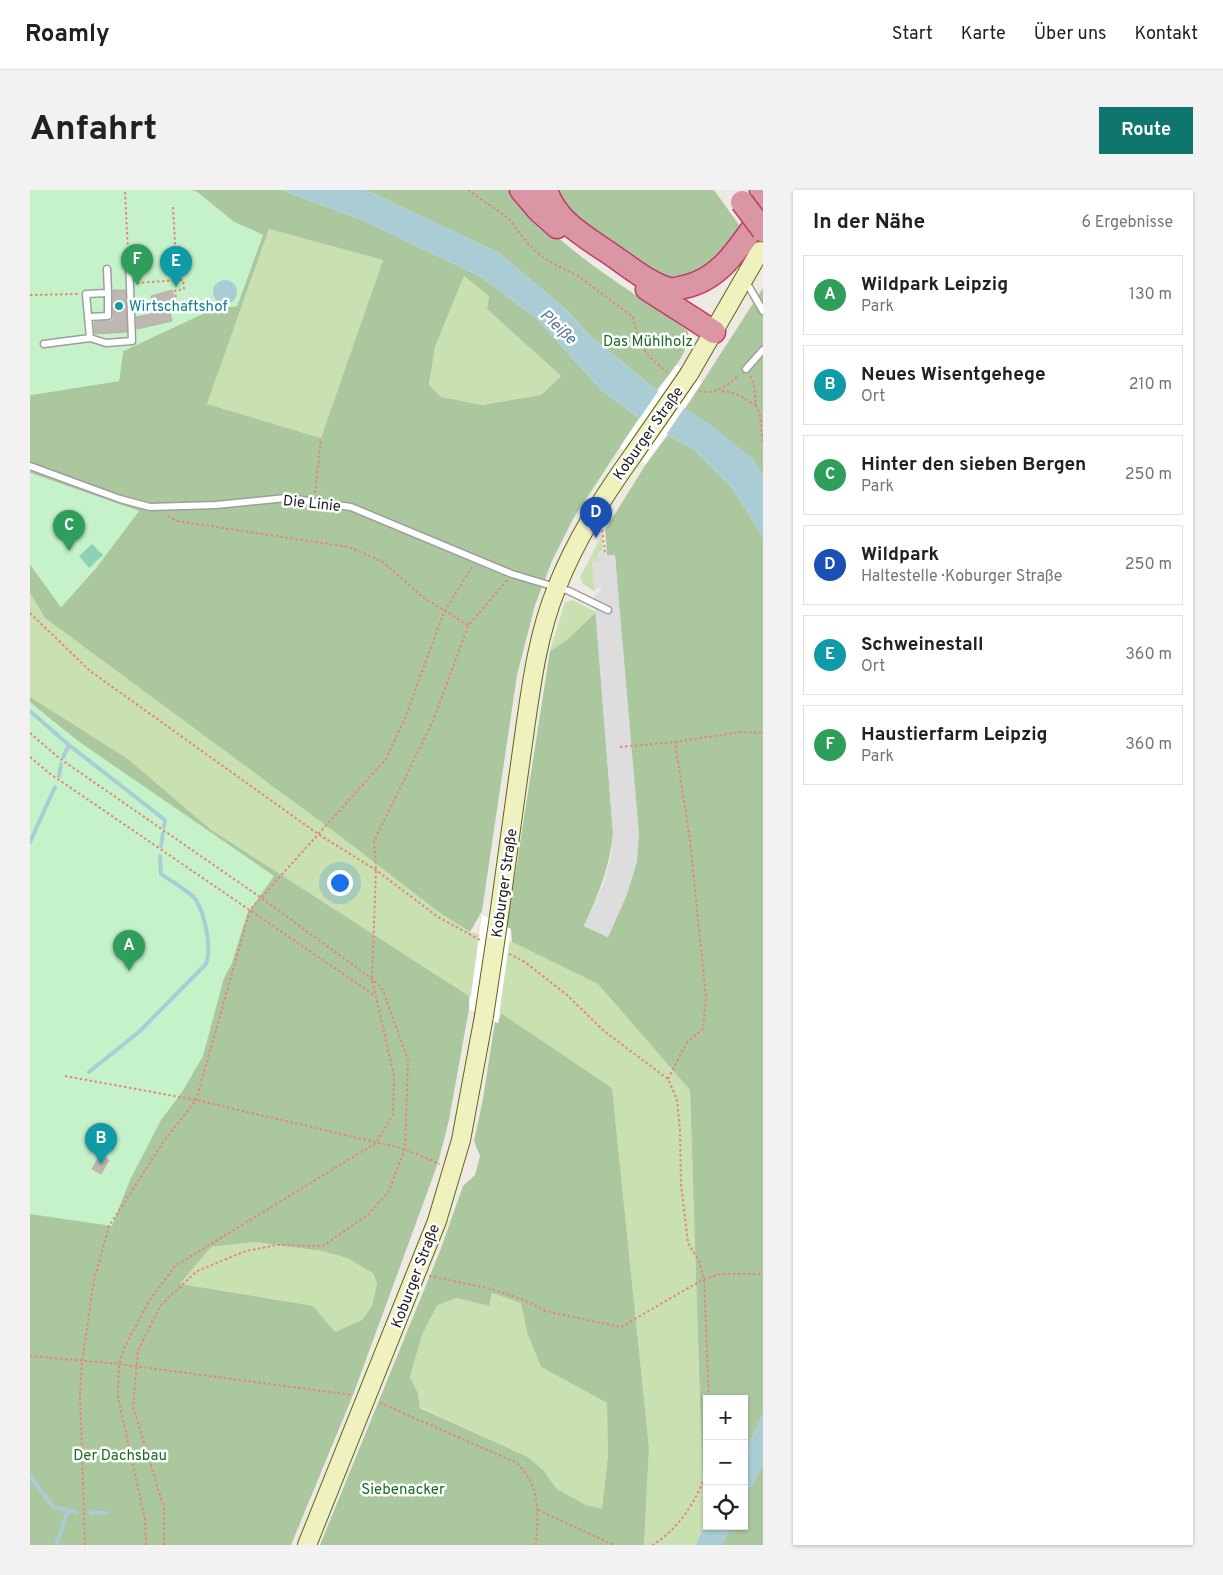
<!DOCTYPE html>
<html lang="de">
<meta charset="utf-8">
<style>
body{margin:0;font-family:Overpass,sans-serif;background:#f2f2f2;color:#202124}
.controls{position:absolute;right:15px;bottom:15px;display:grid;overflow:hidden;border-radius:0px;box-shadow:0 1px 4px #0004}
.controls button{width:45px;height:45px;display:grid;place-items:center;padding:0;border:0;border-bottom:1px solid #e0e0e0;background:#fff;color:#202124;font:25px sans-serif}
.you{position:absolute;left:309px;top:692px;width:18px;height:18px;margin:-12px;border:4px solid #fff;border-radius:50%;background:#1a73e8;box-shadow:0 0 0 8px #1a73e833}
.badge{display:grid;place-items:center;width:32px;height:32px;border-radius:50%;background:#0f766e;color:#fff;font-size:16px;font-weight:700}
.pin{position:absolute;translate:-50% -41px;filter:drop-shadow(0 1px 2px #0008)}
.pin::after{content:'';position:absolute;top:26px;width:18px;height:15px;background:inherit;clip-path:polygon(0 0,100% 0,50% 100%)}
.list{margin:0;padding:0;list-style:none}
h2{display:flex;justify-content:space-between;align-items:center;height:65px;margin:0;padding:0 20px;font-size:21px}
h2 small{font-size:16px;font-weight:400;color:#757577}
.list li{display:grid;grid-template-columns:32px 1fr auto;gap:15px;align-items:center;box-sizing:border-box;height:80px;margin:0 10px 10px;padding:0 10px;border:1px solid #e0e0e0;border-radius:0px}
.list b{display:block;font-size:19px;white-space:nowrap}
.list p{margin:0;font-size:16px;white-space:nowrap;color:#757577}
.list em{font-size:16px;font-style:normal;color:#757577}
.icon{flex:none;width:28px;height:28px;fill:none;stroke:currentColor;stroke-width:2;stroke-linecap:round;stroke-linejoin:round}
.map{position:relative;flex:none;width:733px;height:1355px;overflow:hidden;border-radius:0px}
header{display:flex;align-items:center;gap:30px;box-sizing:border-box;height:70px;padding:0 25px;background:#fff;border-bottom:1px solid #e0e0e0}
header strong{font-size:24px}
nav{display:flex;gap:28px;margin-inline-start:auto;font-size:18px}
.intro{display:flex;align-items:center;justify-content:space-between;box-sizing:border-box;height:120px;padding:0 30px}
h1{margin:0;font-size:35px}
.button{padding:12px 22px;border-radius:0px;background:#0f766e;color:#fff;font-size:18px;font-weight:700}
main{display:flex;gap:30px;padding:0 30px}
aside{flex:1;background:#fff;border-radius:0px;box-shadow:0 1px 4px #0004}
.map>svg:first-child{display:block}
.grass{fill:#c9e1b0}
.forest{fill:#abc79e;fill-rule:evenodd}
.park{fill:#c6f2c9}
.pitch{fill:#8cd2b6}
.parking{fill:#ddd}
.water{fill:#aaccd5}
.pier{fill:#fff}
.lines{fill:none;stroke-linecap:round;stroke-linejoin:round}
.stream{stroke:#aaccd5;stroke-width:4}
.building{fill:#bdb6b2;stroke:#bdb1a9}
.lane-casing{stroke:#9e9e9e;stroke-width:9}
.secondary-casing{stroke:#5e6612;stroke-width:20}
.highway-casing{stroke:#c23a6b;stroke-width:25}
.path{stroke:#e8857b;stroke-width:2;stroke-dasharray:2.5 2.5;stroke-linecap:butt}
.lane{stroke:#fff;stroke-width:6}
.secondary{stroke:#eff1bf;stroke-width:18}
.highway{stroke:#db96a3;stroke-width:22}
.secondary-bridge-casing{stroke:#5e6612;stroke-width:20;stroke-linecap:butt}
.highway-bridge-casing{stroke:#c23a6b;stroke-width:25;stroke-linecap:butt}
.secondary-bridge{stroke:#eff1bf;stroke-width:18}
.highway-bridge{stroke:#db96a3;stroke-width:22}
.culture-dot{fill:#0f9aa8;stroke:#fff;stroke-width:2}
.labels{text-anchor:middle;stroke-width:5;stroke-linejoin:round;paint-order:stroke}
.culture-label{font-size:15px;fill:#0d838f;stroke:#fff;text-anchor:start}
.park-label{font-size:15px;fill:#196d1f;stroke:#fff}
.street-label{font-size:15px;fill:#1d1d1d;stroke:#fff}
.water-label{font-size:16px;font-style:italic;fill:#53779a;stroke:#fff}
</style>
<header>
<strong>Roamly</strong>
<nav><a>Start</a><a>Karte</a><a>Über uns</a><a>Kontakt</a></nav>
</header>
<div class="intro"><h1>Anfahrt</h1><a class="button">Route</a></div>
<main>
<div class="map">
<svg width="733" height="1355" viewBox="0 0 733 1355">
<rect width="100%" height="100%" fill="#edeae4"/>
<path class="grass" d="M239 39 353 70 291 248 177 214Z
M434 86 459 106 457 119 531 186 511 205 451 215 411 207 399 196 405 157Z
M572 345 573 361 568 362 569 371 562 372 566 400 564 401 553 394 550 387Z
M0 403 15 428 306 643 410 723 440 742 482 752 568 794 660 900 674 1335 666 1355H614L619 1258 582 898 471 823 439 806 180 639 98 569 0 507Z
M543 410 566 422 537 450 520 461 535 412Z
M225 1052 292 1061 317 1068 343 1083 347 1094 342 1116 332 1130 305 1142 150 1094 181 1057Z
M462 1103 491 1113 497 1142 511 1177 577 1213 578 1264 572 1320 556 1315 527 1299 513 1280 498 1267 390 1217 388 1203 380 1187 392 1145 406 1115 427 1108 459 1116Z"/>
<path class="forest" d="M161 0H251L332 30 451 87 506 128 571 200 609 228 543 329 522 371 505 415 487 485 452 721 440 742 410 723 306 643 15 428 0 403V374L31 417 66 378 108 321 0 283V205L89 191 93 161 181 120 207 116 233 45 204 32 167 2ZM239 39 353 70 291 248 177 214ZM434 86 459 106 457 119 531 186 511 205 452 215 411 207 399 195 405 157Z
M336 0H484C527 60 599 98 658 141 660 163 640 183 627 200L558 144 538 121 469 63Z
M522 0H684L712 39C689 67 676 93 635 87L554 38Z
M733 98V285L722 268 655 219Z
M638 245 663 259 702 298 733 347V1224L714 1265V1209H677V1329L674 1335 660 900 568 794 482 752 481 739 477 737 520 461 537 450 566 422 583 643C580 677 568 705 554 736L578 747 597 704 607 671 585 365H577L575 340 616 274Z
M0 507 98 569 180 639 439 806V819L419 930 408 973 323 1205 261 1355H0ZM225 1052 292 1061 317 1068 343 1083 347 1094 342 1116 332 1130 305 1142 283 1116 150 1094 181 1057Z
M471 823 582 898 619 1258 614 1355H290L410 1061 433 996 445 985 450 966 444 951 453 909 465 832 468 833ZM462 1103 491 1113 497 1142 511 1177 577 1213 578 1265 572 1319 556 1315 527 1299 513 1280 498 1267 390 1218 388 1203 380 1187 392 1145 407 1115 427 1108 459 1116Z
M733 1276V1355H692L701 1336H714V1307Z"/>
<path class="park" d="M0 0H161L167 2 204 32 233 45 207 116 181 120 93 161 89 191 0 205Z
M0 283 109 321 66 378 31 417 0 374Z
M0 512 48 551 244 686 217 724 202 773 194 788 173 866 152 902 131 930 100 990 82 1036 0 1024Z"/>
<path class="pitch" d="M62 354 73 365 59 378 49 366Z"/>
<path class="parking" d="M576 361 577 365H585L609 643 607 671 597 704 578 747 554 736 573 695 581 667 583 643 564 406 571 400V398H564L562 371H569L568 362Z"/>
<path class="water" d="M251 0H336L469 63 538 121 558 144 627 200 685 238 722 268 733 285V347L702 298 663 259 609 228 571 200 506 128 451 87 332 30Z
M183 102a12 12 0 1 1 24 0a12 12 0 1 1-24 0Z
M733 1224V1276L714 1307V1265Z
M677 1329V1336H701L692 1355H666Z"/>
<path class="pier" d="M646 175 672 192 616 274 590 257Z
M452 725 481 739 468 833 439 819Z"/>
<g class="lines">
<path class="stream" d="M0 521 39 555 135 630 134 637
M33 567 39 555
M29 586 31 574
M0 652 25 597
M131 656 133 643
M59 882 110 841 176 774C182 758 175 725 166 710 161 702 139 690 131 684L130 666
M0 1286 23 1317 46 1322
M61 1323H77
M26 1355 38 1320"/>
</g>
<path class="building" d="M83 100H95L97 142 65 144 64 132 83 131Z
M142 100 145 111 138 113 142 131 107 139 106 127 126 123 121 106Z
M70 965 79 970 71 984 62 979Z"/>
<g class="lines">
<g class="lane-casing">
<path id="lane" d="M715 90 733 121
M58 127 78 126V103
M60 148 76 153 102 151 99 69
M60 148 56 104 78 103 77 79
M14 154 60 148
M716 179 733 160
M0 276 90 309 120 317 186 315 256 308 321 317 482 384 539 401 578 420"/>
</g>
<g class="secondary-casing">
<path id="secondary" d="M659 184 730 61
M468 733C476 675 484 617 492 560 500 505 506 448 527 397 546 349 573 307 603 265
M277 1355 407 1031 431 950 454 826"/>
</g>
<g class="highway-casing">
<path id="highway" d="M491 0 508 20 527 37
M516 0C526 30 551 44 576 61 596 74 616 92 639 99 643 100 649 98 654 97 693 89 710 54 733 24
M731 0 733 3
M617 99 684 142"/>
</g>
<path class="path" d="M438 0 478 28 499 55 515 69 548 86 603 127C609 158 613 162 637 182
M95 2 98 62
M143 17 147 90
M107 93 147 90
M0 105 48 104
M147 117 145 101 154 99 153 90H147
M720 186 724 194 726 215 730 225 733 254
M669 201C687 205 696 196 709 185
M692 201 704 203 726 215
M285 303 291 248
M138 326 147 331 319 357 353 372 394 408 438 435
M572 340 575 361 572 363
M0 423 60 481 288 644 346 680 408 727 450 750
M0 543 29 568 230 707 342 789 352 798 378 870 375 959 359 1001 339 1024 293 1056 247 1055 216 1061 167 1081 131 1115 108 1160 103 1217 134 1318V1355
M590 557 645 552 711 542 733 543
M0 567 19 583 344 805
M479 764 495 772 537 805 574 841 638 889 647 909 650 940 651 994 658 1053 669 1071 674 1089 679 1209
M35 886 166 910 375 959 410 974
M638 889 657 852 673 839 676 808 660 650 645 552
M399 1086 462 1099 494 1110 515 1121 591 1137 674 1089 691 1084H733
M0 1166 89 1174 322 1205
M350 1213 485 1272C511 1293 508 1324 506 1355
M508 1320 584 1355
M55 1355 50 1204 52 1172 64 1090 79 1036 134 951 166 910 220 720 356 569 375 528 414 422 442 377
M116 1355 115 1330 88 1207 89 1174 95 1156 119 1111 145 1076 346 953 363 924 364 886 342 789 346 680 344 651 403 531 438 436 477 390
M622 1355C648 1341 669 1307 677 1280"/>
<use href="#lane" class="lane"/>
<use href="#secondary" class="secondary"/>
<use href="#highway" class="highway"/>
<g class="secondary-bridge-casing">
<path id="secondary-bridge" d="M603 265 659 184
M454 826 468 733"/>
</g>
<g class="highway-bridge-casing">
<path id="highway-bridge" d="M712 12 733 40"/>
</g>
<use href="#secondary-bridge" class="secondary-bridge"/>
<use href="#highway-bridge" class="highway-bridge"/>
</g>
<circle class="culture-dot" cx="89" cy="116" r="5"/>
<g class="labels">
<g class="culture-label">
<text x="99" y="121">Wirtschaftshof</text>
</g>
<g class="park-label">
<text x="618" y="156">Das Mühlholz</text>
<text x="90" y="1270">Der Dachsbau</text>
<text x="373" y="1304">Siebenacker</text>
</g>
<g class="street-label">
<text transform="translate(618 243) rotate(-55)" y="5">Koburger Straße</text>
<text transform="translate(282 313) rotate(6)" y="5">Die Linie</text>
<text transform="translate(474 693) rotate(-82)" y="5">Koburger Straße</text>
<text transform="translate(385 1086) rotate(-69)" y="5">Koburger Straße</text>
</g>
<g class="water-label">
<text transform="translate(529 136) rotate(43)" y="6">Pleiße</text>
</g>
</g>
</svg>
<div class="controls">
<button>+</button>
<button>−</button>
<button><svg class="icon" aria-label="locate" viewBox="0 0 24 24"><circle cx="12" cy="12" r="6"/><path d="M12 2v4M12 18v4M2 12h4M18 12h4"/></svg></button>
</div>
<div class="you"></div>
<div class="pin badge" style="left:99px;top:781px;background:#2e9e5b">A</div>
<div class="pin badge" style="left:71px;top:974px;background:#0f9aa8">B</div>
<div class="pin badge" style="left:39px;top:361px;background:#2e9e5b">C</div>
<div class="pin badge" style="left:566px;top:348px;background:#1a4fb4">D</div>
<div class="pin badge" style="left:146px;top:97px;background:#0f9aa8">E</div>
<div class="pin badge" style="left:107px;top:95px;background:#2e9e5b">F</div>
</div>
<aside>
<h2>In der Nähe<small>6 Ergebnisse</small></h2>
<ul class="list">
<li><span class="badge" style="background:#2e9e5b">A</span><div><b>Wildpark Leipzig</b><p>Park</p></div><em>130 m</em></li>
<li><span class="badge" style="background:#0f9aa8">B</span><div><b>Neues Wisentgehege</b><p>Ort</p></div><em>210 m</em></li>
<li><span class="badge" style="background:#2e9e5b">C</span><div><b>Hinter den sieben Bergen</b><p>Park</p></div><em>250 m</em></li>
<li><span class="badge" style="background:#1a4fb4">D</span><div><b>Wildpark</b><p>Haltestelle · Koburger Straße</p></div><em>250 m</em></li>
<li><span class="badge" style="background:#0f9aa8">E</span><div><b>Schweinestall</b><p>Ort</p></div><em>360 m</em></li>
<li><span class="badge" style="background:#2e9e5b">F</span><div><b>Haustierfarm Leipzig</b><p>Park</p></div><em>360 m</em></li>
</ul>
</aside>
</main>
